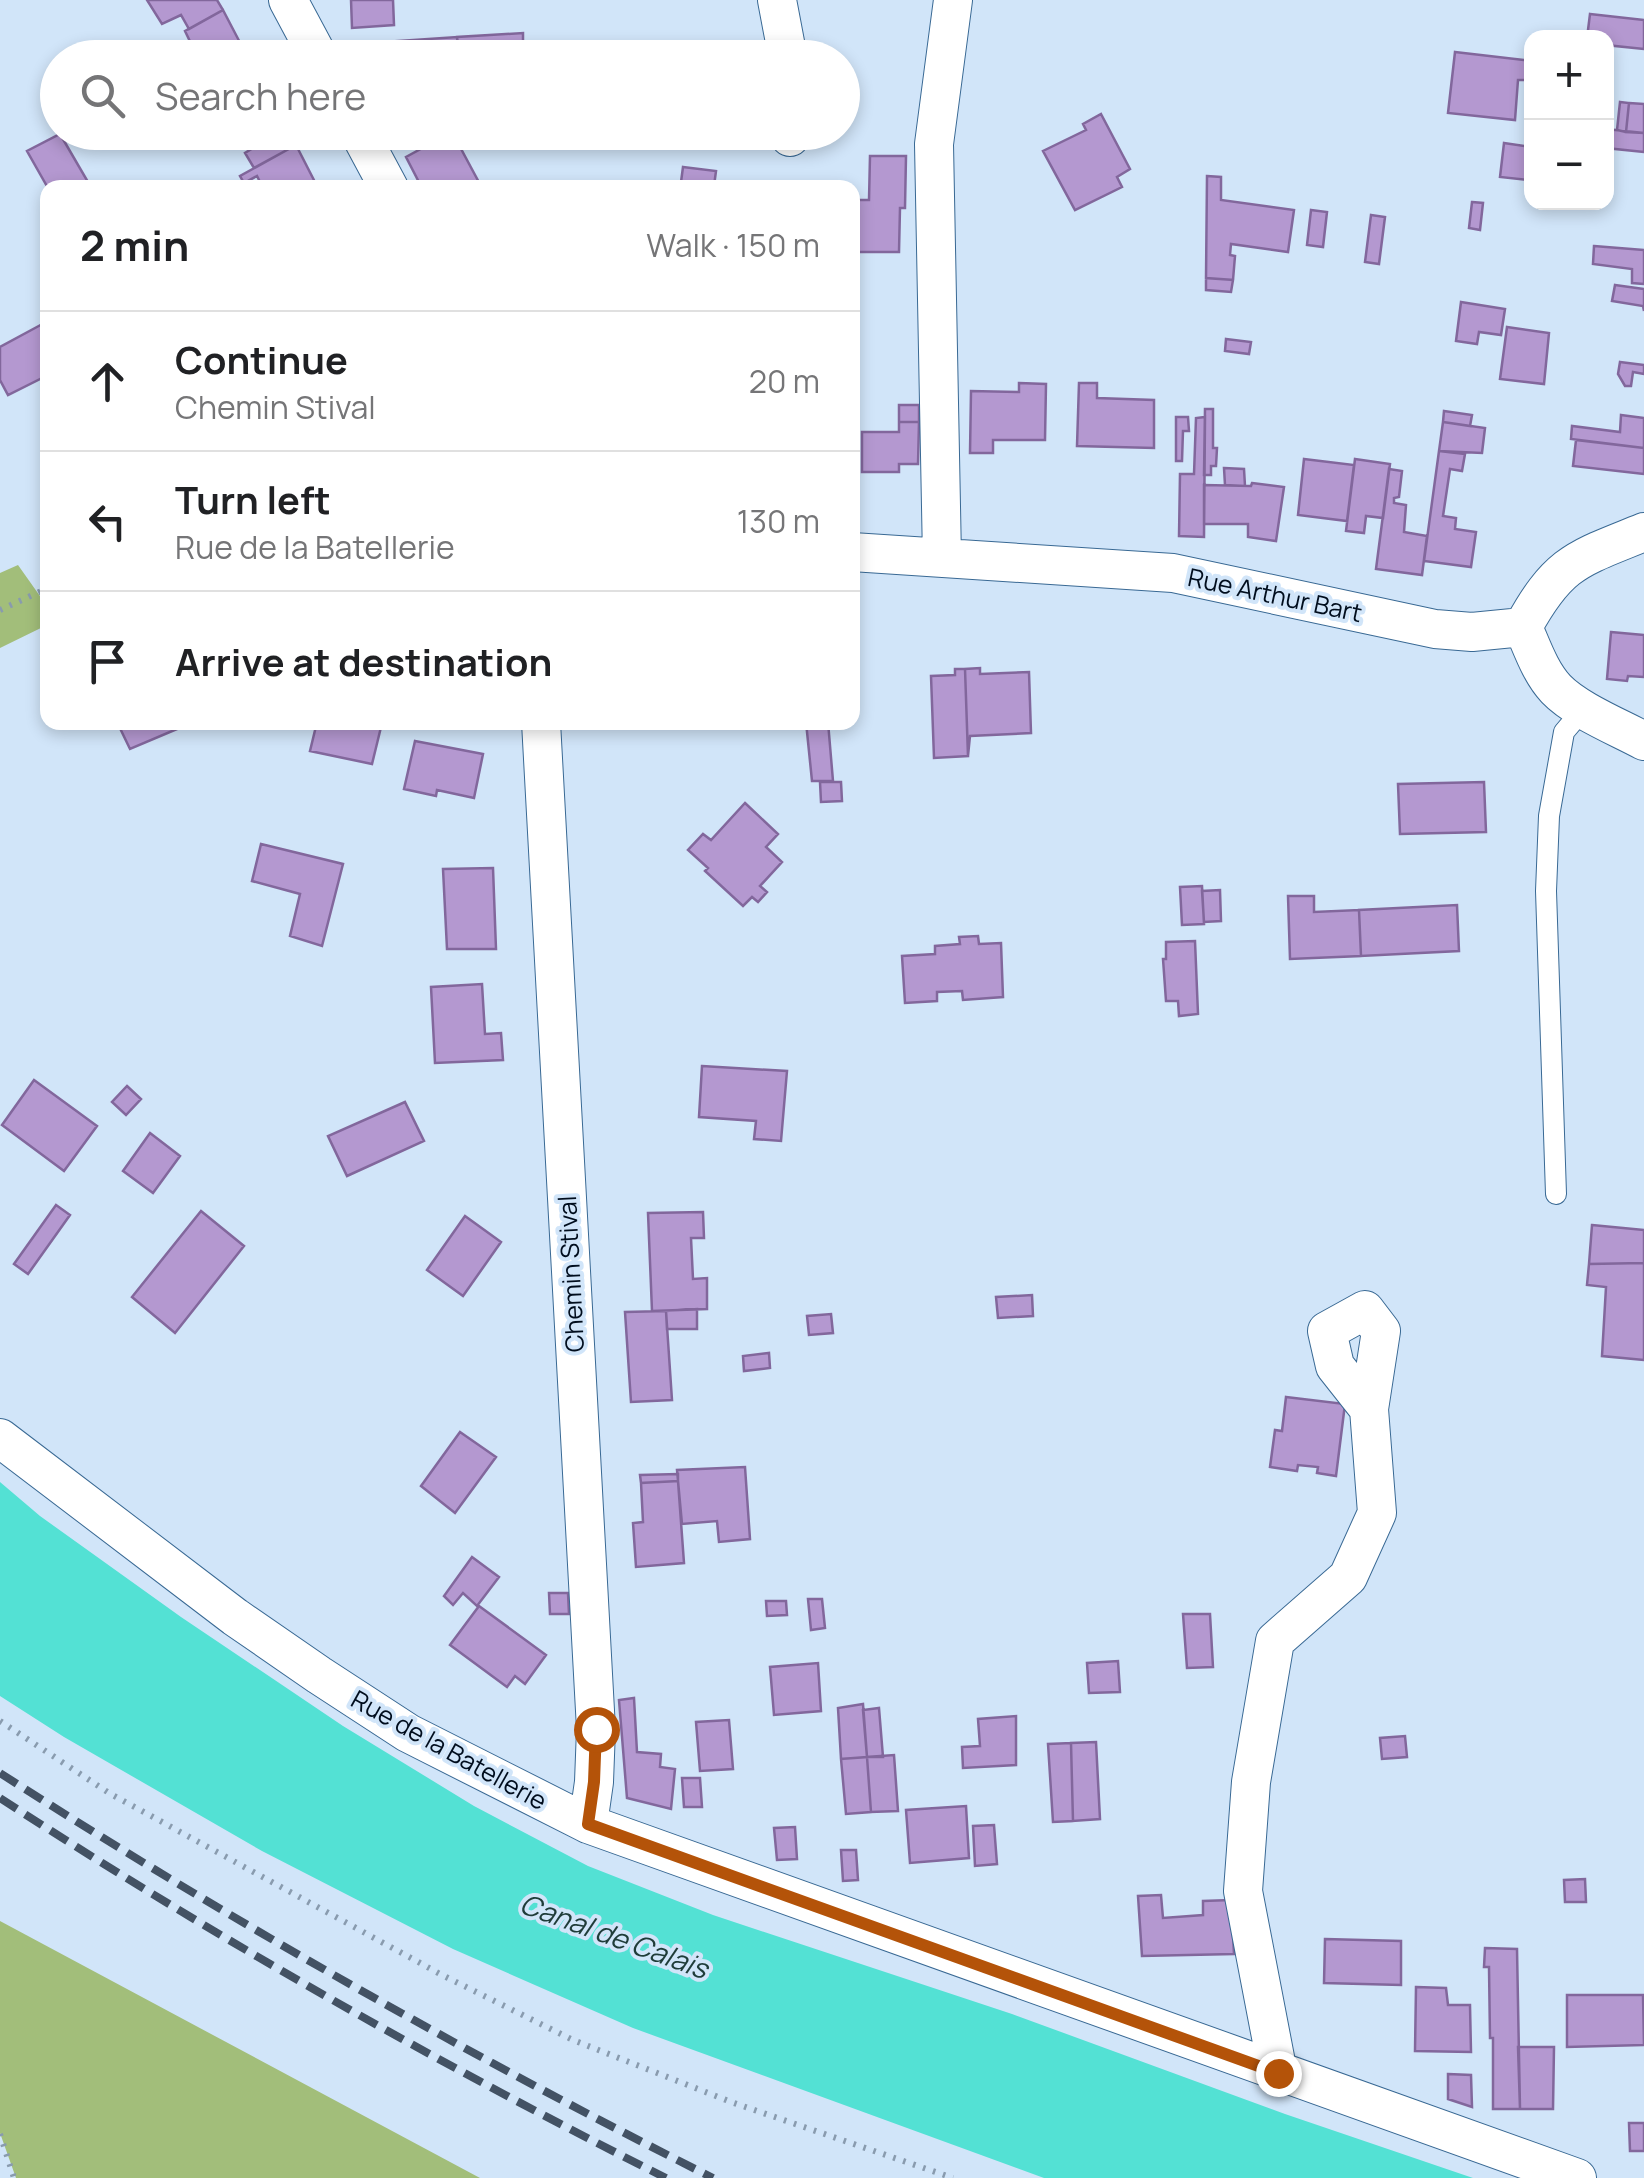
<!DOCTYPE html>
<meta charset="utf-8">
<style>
body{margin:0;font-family:Manrope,sans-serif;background:#f6f6f6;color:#202124}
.controls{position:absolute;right:30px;top:30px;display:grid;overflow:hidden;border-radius:20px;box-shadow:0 5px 15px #0003}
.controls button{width:90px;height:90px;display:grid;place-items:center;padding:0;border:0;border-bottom:2px solid #e0e0e0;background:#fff;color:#202124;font:50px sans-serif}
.stop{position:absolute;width:30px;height:30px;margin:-22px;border:8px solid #b45309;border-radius:50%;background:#fff}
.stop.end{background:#b45309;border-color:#fff;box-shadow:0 2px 10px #0008}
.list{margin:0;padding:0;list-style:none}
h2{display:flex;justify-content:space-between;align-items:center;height:130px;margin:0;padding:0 40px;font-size:42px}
h2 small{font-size:32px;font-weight:400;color:#757577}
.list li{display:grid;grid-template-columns:65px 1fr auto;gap:30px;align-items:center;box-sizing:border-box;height:140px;padding:0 40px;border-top:2px solid #e0e0e0}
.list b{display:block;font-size:38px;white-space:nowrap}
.list p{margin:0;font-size:32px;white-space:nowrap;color:#757577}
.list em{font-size:32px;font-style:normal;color:#757577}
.icon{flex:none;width:55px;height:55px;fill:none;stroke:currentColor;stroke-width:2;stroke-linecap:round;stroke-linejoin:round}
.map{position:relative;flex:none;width:1644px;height:2178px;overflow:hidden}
.search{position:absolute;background:#fff;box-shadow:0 5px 15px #0003;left:40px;top:40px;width:820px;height:110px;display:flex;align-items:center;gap:25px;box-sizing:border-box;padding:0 35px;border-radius:55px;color:#757577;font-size:38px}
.panel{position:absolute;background:#fff;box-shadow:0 5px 15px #0003;left:40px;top:180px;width:820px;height:550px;border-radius:20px}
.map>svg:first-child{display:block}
.green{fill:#a2be7a}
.water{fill:#53e1d4}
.building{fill:#b498d0;stroke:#82679c;stroke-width:2.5}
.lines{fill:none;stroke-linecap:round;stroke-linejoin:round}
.service-casing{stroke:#396994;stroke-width:22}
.minor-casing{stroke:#396994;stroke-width:40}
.path{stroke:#899bae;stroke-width:6;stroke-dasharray:2.5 8;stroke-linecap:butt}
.service{stroke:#fff;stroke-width:20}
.minor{stroke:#fff;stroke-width:38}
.rail{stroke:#435264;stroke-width:8;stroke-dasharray:20 10;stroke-linecap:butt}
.route{stroke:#b45309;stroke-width:12}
.labels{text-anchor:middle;stroke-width:8;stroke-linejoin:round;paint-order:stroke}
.street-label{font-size:25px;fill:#000d1d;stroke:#d1e5f9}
.water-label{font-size:28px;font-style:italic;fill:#1f3c39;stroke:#d1e5f9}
</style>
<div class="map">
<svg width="1644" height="2178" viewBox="0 0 1644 2178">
<rect width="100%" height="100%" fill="#d1e5f9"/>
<path class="green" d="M18 565 47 606V625L0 648V573Z
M0 1921 480 2178H16L0 2133Z"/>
<path class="water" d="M0 1482 40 1516 181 1617 343 1726 474 1806 588 1866 713 1915 1012 2014 1285 2114 1473 2178H1044L633 2028 453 1949 262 1851 64 1737 0 1696Z"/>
<path class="building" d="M147 0H217L223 10 189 29 181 15 162 24Z
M351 0H393L394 25 352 28Z
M223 10 247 56 198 58 185 31Z
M1590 14 1644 20V49L1606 45V38H1587Z
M523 33V49L470 52V47H458L457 37Z
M457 37 459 52 418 54V58H371L370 43Z
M1455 52 1532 61V80H1518L1515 120 1448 113Z
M1620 102 1629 103 1626 132 1617 130Z
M1629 103 1644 104V133L1626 132Z
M1101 114 1130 169 1117 177 1122 187 1075 210 1043 151 1086 130 1083 124Z
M1606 129 1644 133V152L1606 148Z
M245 132H289L296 145 254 168 245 153 253 148Z
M452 132 482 188H422L406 157Z
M680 132H722L721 140 679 138Z
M60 134 88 182 77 188H48L27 151Z
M1504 143 1532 147 1528 180 1500 177Z
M296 145 318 188H263L257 176 244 183 240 176Z
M870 156H906L905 208H900L899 252H852V200H869Z
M683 167 716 171 714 186 681 182Z
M1207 176 1221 177V200L1294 210 1288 252 1231 244 1230 255 1235 256 1233 280 1206 278Z
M1472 202 1483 203 1480 230 1469 228Z
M1311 210 1327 212 1323 247 1307 245Z
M1371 215 1385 217 1379 264 1365 262Z
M1594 246 1644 250V284L1632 283V269L1593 264Z
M1206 278 1233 280 1231 292 1206 290Z
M1615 285 1644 289V311L1643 306 1612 301Z
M1461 302 1505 309 1501 335 1479 332 1477 344 1456 341Z
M48 321V375L8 395 0 380V347Z
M1507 327 1549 333 1544 384 1500 379Z
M1226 339 1251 342 1249 354 1225 351Z
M1620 362 1644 365V374L1633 372 1631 386H1625L1618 374Z
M1019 383 1046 384 1045 440H993V453H970L971 391 1019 392Z
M1079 383H1097V398L1154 400V448L1077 446Z
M899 405H919V422H899Z
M1205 409H1213V448H1217L1216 466H1211V475H1204Z
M1444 411 1472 415 1470 426 1443 422Z
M1621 415 1644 418V448L1571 439 1572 426 1620 432Z
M1176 417H1188L1189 431H1183L1182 461H1176Z
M1205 417 1204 537 1179 536 1180 474H1194L1196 418Z
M899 422H919L918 464H899V472H862V432H899Z
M1443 422 1485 428 1482 453 1439 451Z
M1576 440 1644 448V474L1573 466Z
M1439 451 1465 454 1462 471 1450 469 1443 516 1456 518 1455 529 1476 532 1471 567 1424 561Z
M1304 459 1354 465 1347 521 1298 515Z
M1355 459 1390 464 1383 518 1366 516 1364 533 1346 531Z
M1224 468 1244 469 1245 486 1225 485Z
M1389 469 1402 471 1399 497 1394 498V503L1406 505 1404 532 1427 536 1422 575 1376 569Z
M1252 483 1284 487 1276 541 1248 537V524H1204V485L1251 486Z
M1611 632 1644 635V677L1628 676 1627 681 1607 679Z
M980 668V674L1029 672 1031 733 970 736 968 756 965 669Z
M955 669H965L968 756 934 758 931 676 955 675Z
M117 722H174L177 729 130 749Z
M317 722 382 723 372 764 310 751Z
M806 722H828L833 781H812Z
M415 741 483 754 474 798 437 790 436 796 404 789Z
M820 782H841L842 801 821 802Z
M1484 782 1486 832 1400 834 1398 784Z
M745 803 778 834 766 847 782 862 760 886 767 892 758 902 752 897 743 906 705 871 708 868 688 850 703 834 711 840Z
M261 844 343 864 322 946 290 936 300 894 252 881Z
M493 868 496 949H447L443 869Z
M1202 886 1204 924 1182 925 1180 887Z
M1220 890 1221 921 1204 922 1202 891Z
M1288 896H1314V912L1359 910 1361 956 1290 959Z
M1457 905 1459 951 1361 956 1359 910Z
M978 936 979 944 1001 943 1003 997 963 1000 962 991 937 992V1001L905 1003 902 956 935 954V946L960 944 959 937Z
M1195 941 1198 1014 1179 1016 1178 1001H1166L1163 959H1166V942Z
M482 984 485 1034 501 1033 503 1060 435 1063 431 987Z
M702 1066 787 1071 781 1141 754 1139 756 1121 699 1117Z
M34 1080 97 1126 64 1171 2 1125Z
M127 1086 141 1099 126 1115 112 1102Z
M405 1102 424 1141 347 1176 328 1136Z
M150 1133 180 1156 153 1193 123 1171Z
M56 1205 70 1215 28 1274 14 1264Z
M201 1211 244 1246 175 1333 132 1297Z
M703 1212 704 1238H691L693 1279 707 1278V1309L652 1311 648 1213Z
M465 1216 501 1242 463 1296 427 1270Z
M1592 1225 1644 1230V1263L1589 1264Z
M1644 1263V1360L1602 1356 1606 1287 1587 1285 1589 1264Z
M1032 1295 1033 1316 998 1318 996 1297Z
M697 1309V1329H667L666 1311Z
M666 1311 672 1400 631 1402 625 1312Z
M831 1314 833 1333 809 1335 807 1316Z
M769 1353 770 1368 744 1371 743 1356Z
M1286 1397 1345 1404 1336 1476 1317 1473 1318 1467 1298 1465 1297 1471 1270 1467 1275 1430 1282 1431Z
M460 1432 496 1457 455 1513 421 1486Z
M745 1467 750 1539 719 1542 717 1521 682 1524 677 1470Z
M678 1474V1481L641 1483 640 1475Z
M678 1481 684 1563 636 1567 633 1523 643 1522 641 1483Z
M472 1557 499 1577 477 1606 463 1593 453 1605 444 1596Z
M549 1593H568L569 1614H550Z
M808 1599H822L825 1628 811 1630Z
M766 1601H786L787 1615 767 1616Z
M479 1606 546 1655 525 1684 515 1676 507 1687 450 1645Z
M1183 1614H1210L1213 1667 1187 1668Z
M1118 1661 1120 1692 1089 1693 1087 1663Z
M818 1663 821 1711 774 1715 770 1667Z
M634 1698 637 1752 661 1754 660 1767 675 1769 671 1809 627 1798 619 1700Z
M863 1704 867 1757 841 1759 838 1708Z
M879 1708 883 1757H867L863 1710Z
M1016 1716V1765L963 1768 962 1747 980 1746 978 1719Z
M729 1720 733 1769 700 1771 696 1722Z
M1405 1736 1407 1757 1382 1759 1380 1738Z
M1096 1742 1100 1819 1073 1821 1071 1743Z
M1071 1743 1073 1821 1053 1822 1048 1744Z
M894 1755 898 1811 871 1812 867 1757Z
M867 1757 871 1812 846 1814 841 1759Z
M682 1778H700L702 1807H684Z
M966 1806 969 1858 910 1863 906 1810Z
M994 1825 997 1864 975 1866 973 1826Z
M795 1827 797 1859 777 1860 774 1828Z
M841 1850H856L858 1880 843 1881Z
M1585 1879 1586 1902H1565L1564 1880Z
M1161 1895 1163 1918 1203 1915V1901L1231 1900 1234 1954 1142 1956 1138 1896Z
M1325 1939 1401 1941V1985L1324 1983Z
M1485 1948 1517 1949 1520 2109H1493V2038H1490L1489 1967H1484Z
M1416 1987 1446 1988 1448 2005H1470L1471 2052 1415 2051Z
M1567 1995H1643L1644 2045 1567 2047Z
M1518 2047H1554L1553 2109H1520Z
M1448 2074 1471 2075 1472 2107 1448 2099Z
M1629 2123H1644V2151H1630Z"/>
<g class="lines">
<g class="service-casing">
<path id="service" d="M1556 1194 1546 891 1549 816 1564 732 1575 719 1591 712"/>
</g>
<g class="minor-casing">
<path id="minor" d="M288 0 319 58
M777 0 788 58
M359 132 389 188
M790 132V137
M852 552 1173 573 1435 629 1472 632 1523 627
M942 558 934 144 953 0
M1523 627C1532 647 1540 672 1556 689 1576 710 1618 727 1644 741
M1523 627C1559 561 1578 559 1644 532
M541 722 596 1729 594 1782 588 1824
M0 1438 235 1617 319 1675 408 1733 588 1824 1577 2178
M1278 2073 1243 1891 1251 1782 1275 1641 1348 1577 1377 1513 1369 1409 1335 1366 1327 1331 1365 1310 1381 1331 1369 1409"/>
</g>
<path class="path" d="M0 610 48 588
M0 1721 109 1793 442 1975 573 2040 731 2102 953 2178
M0 2134 14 2178"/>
<use href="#service" class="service"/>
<use href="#minor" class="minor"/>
<path class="rail" d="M0 1773C231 1921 468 2055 713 2178
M0 1798C214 1937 437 2063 666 2178"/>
</g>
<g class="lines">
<path class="route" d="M596 1729 594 1782 588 1824 1278 2073"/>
</g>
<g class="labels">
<g class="street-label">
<text transform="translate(1275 595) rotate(12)" y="9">Rue Arthur Bart</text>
<text transform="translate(571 1274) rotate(-93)" y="9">Chemin Stival</text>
<text transform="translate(449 1750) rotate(29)" y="9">Rue de la Batellerie</text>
</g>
<g class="water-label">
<text transform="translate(614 1936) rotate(20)" y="10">Canal de Calais</text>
</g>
</g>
</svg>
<div class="controls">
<button>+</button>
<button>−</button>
</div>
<div class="stop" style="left:596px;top:1729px"></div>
<div class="stop end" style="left:1278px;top:2073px"></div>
<div class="search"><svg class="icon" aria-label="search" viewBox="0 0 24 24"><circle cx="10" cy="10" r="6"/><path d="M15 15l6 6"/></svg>Search here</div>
<section class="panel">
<h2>2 min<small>Walk · 150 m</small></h2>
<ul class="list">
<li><svg class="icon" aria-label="ahead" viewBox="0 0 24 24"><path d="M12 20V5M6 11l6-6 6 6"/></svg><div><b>Continue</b><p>Chemin Stival</p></div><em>20 m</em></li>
<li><svg class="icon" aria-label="left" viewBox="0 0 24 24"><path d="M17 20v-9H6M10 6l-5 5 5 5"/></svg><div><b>Turn left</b><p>Rue de la Batellerie</p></div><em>130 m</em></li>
<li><svg class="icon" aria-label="arrive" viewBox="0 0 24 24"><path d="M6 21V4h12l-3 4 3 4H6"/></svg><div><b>Arrive at destination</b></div></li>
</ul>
</section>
</div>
